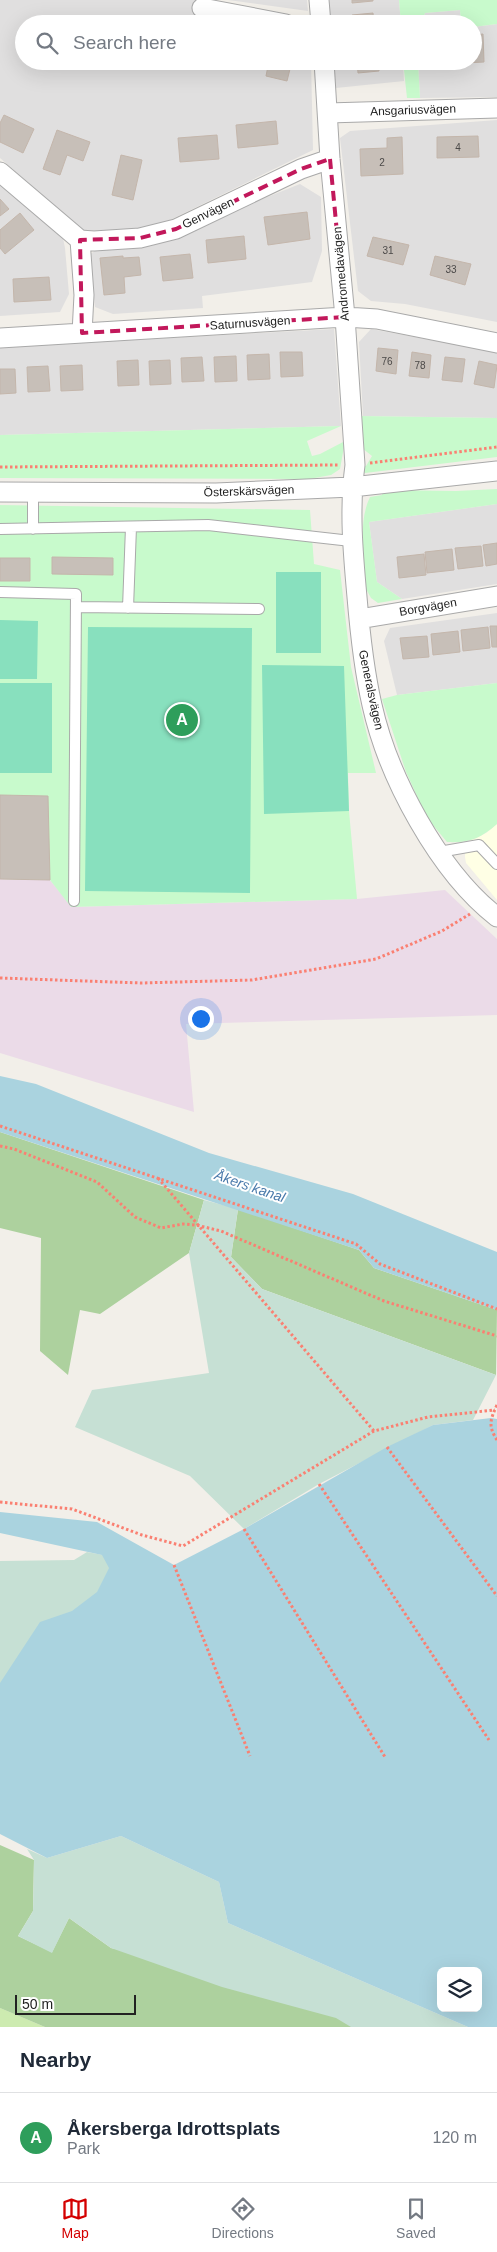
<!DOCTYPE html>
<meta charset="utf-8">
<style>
body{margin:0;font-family:Helvetica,sans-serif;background:#f2f2f3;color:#1f2937}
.controls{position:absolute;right:15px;bottom:15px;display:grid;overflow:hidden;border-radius:8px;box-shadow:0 5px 20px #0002}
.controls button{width:45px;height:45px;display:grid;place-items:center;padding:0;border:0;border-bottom:1px solid #e0e1e3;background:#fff;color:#1f2937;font:25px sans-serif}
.scale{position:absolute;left:15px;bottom:12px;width:121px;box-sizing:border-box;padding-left:5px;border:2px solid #222;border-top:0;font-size:14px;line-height:18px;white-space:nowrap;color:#222;-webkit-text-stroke:4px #fff;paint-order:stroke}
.you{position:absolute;left:200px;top:1018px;width:18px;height:18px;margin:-12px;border:4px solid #fff;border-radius:50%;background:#1a73e8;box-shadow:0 0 0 8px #1a73e833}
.badge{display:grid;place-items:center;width:32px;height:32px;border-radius:50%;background:#d40000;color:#fff;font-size:16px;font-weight:700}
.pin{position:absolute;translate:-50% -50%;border:2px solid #fff;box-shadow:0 1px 5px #0006}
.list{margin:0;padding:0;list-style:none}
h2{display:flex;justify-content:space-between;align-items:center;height:65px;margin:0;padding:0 20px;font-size:21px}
h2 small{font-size:16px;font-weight:400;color:#747a83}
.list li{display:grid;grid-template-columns:32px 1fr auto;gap:15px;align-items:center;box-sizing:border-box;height:90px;padding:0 20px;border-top:1px solid #e0e1e3}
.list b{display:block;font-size:19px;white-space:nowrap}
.list p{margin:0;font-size:16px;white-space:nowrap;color:#747a83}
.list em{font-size:16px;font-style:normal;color:#747a83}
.icon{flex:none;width:28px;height:28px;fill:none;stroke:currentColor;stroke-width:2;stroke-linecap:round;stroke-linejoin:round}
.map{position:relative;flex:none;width:497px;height:2027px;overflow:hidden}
.search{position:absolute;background:#fff;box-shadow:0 5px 20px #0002;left:15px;right:15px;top:15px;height:55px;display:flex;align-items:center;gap:12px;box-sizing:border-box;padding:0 18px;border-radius:28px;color:#747a83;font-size:19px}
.sheet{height:155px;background:#fff}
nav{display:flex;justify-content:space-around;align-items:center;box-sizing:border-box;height:70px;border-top:1px solid #e0e1e3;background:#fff;font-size:14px;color:#747a83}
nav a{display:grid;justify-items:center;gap:2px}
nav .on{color:#d40000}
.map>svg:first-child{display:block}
.residential{fill:#e0dfdf}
.industrial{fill:#ebdbe8}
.education{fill:#ffffe5}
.grass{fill:#cdebb0}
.forest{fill:#add19e}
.wetland{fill:#c6e0d4}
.park{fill:#c8facc}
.pitch{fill:#88e0be}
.water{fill:#aad3df;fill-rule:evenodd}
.building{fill:#c7bfb8;stroke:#c4b6ab}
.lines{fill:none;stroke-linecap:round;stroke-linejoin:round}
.lane-casing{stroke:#a9a9a9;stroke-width:12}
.street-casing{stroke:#a9a9a9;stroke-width:21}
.path{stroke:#fa8072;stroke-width:3;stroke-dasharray:2.5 2.5;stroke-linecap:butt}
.lane{stroke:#fff;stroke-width:10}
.street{stroke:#fff;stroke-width:19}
.path-bridge{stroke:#fa8072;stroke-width:3;stroke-dasharray:2.5 2.5;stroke-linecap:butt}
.marked{fill:none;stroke:#c2185b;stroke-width:4;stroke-dasharray:10 6;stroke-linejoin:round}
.labels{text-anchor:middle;stroke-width:4;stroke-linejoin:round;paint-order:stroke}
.number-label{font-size:10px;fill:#4b4948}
.street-label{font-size:12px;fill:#222;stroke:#fff}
.water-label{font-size:14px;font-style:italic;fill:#4a7aab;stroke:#fff}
</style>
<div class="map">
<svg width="497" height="2027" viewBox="0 0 497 2027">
<rect width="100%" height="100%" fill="#f2efe9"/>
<path class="residential" d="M0 0H201V21L220 24H24V61H311L313 150 172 219 144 230 85 232 0 158Z
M228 0H307L308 11Z
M329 0H399L401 24H330Z
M460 10 461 24H421L425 13Z
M497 24V97L420 98 418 61H473V27Z
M333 61H403L404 81 336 88Z
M497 120V322L405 304 371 301 358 291 340 138 350 131Z
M0 184 62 233 65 248 69 294 60 312 0 316Z
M300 184 321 197 322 251 312 282 202 296 203 308 113 314 95 307 89 255 100 247 194 226Z
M334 329 341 426 0 435V347Z
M371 329 497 352V418L363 416 359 342Z
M497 504V584L402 599 377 582 369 522Z
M497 613V683L397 695 384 641 390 628Z"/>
<path class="industrial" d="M0 879 50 880 72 907 357 899 445 890 497 939V1015L186 1024 194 1112 0 1053Z"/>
<path class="education" d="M497 824V900L466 863 465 857V843L486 833Z"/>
<path class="grass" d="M0 2008 45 2027H0Z"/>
<path class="forest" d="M0 1132 204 1200 189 1253 100 1314 80 1310 68 1375 40 1351 41 1238 0 1228Z
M238 1209 359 1250 374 1268 497 1310 496 1375 262 1289 231 1257Z
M0 1845 34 1860 33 1911 18 1936 52 1952 69 1918 111 1948 465 2027H45L0 2008Z"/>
<path class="wetland" d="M204 1200 238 1209 231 1257 262 1289 496 1375 473 1420 433 1425 319 1484 244 1529 190 1476 75 1427 92 1390 209 1373 189 1253Z
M87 1552 103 1555 134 1601 0 1684V1561L74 1560Z
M121 1836 219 1882 228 1923 468 2027H351L336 2018 222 1987 111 1948 69 1918 52 1953 18 1936 33 1911 34 1860 27 1849 47 1858Z"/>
<path class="park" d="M399 0H497V24L473 27V24H461L460 10 425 13 421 24H401Z
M403 61H418L420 98H407Z
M359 416 497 418V457L365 473 359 469V466H366L372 456 362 448Z
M341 426 307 441 312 456 320 454 345 441 340 469 331 475 309 479 0 478V435Z
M497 489V504L369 522 377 582 402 599 378 603 371 598 366 589C365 560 357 524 370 497L382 495V490L456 491Z
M0 505 310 510 314 564 340 570 351 667 376 773H348L349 811 357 899 71 907 50 880 0 879Z
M497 683V824C480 839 469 843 447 842L427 818 406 772 382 699 397 695Z"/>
<path class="pitch" d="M276 572H321V653H276Z
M0 620 38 621 37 679H0Z
M88 627 252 628 250 893 85 891Z
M262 665 344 666 349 811 264 814Z
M0 683H52V773H0Z"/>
<path class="water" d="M0 1076 36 1084 209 1153 353 1194 497 1252V1310L374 1268 359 1250 0 1132Z
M491 1418 497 1419V2027H468L228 1923 219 1882 121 1836 47 1858 0 1834V1683L40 1622 72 1611 97 1592 109 1568 102 1555 0 1533V1512L97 1522 174 1565 244 1529 387 1447 433 1425ZM441 1971H478V2008H441Z"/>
<path class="building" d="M352 0H373V1L352 3Z
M373 13 374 24H353L352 15Z
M483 34 484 62 464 63V61H473V35Z
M269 61H292L287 81 266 76Z
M357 61H378L379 71 358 73Z
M427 61H448V62L427 64Z
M4 115 34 129 23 153 0 142V123Z
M276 121 278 144 238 148 236 125Z
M57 130 90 142 83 161 67 155 60 175 43 169Z
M217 135 219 159 180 162 178 138Z
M478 136 479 157 437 158V137Z
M402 137 403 174 361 176 360 149 387 148V138Z
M121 155 142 160 133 200 112 195Z
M0 199 9 209 0 216Z
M307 212 310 239 268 245 264 217Z
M20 213 34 230 5 254 0 248V230Z
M244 236 246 259 208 263 206 240Z
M373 237 409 245 403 265 367 256Z
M190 254 193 278 163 281 160 257Z
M123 256V258L139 257 141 275 124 277 125 293 104 295 100 258Z
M435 256 471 264 465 285 430 275Z
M49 277 51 300 14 302 13 279Z
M378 348 398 350 396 374 376 371Z
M280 352H302L303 376 281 377Z
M412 352 431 355 429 378 409 376Z
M269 354 270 379 248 380 247 355Z
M236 356 237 381 215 382 214 357Z
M202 357 204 381 182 382 181 358Z
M445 357 465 359 462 382 442 380Z
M138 360 139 385 118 386 117 361Z
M170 360 171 384 150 385 149 361Z
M479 361 497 365 494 388 474 384Z
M82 365 83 390 61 391 60 366Z
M48 366 50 391 28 392 27 367Z
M0 369H15L16 393 0 394Z
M497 543V564L486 566 483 545Z
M481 546 483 566 458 569 455 548Z
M452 549 454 570 427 573 425 552Z
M424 554 426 575 399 578 397 557Z
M52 557 113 558V575L52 574Z
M0 558H30V581H0Z
M490 626H497V647H492Z
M488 627 490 648 463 651 461 630Z
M458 631 460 652 433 655 431 634Z
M427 636 429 657 403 659 400 638Z
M0 795 48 796 50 880 0 879Z"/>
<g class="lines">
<g class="lane-casing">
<path id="lane" d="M0 529 208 525 351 541
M33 529V492
M0 592 76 594 74 901
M76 607 259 609
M128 608 131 527
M439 852 479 845 497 864"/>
</g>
<g class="street-casing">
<path id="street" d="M319 0 321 24
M202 8 286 24
M324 61 330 159 345 317 355 465C349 509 353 553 357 597 360 633 364 670 372 705 388 777 439 872 497 917
M328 113 497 108
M0 172 80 240 84 295 82 333
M80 240 94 241 140 238 176 229 301 169 330 159
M0 338 345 317 377 319 497 343
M0 492 216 493 352 487 497 471
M359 619 497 596"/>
</g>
<path class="path" d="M370 463 497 447
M0 467 339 465
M0 978 141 983 252 980 376 959 442 931 470 914
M0 1126 356 1244 380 1264 497 1309
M0 1146 14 1149 97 1182 135 1217 161 1228 183 1224 196 1225 221 1231 384 1301 497 1336
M497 1405C490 1420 488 1426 497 1440
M387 1447 497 1596
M319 1484 489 1740
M0 1502 72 1509 142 1535 183 1546 374 1431 428 1417 495 1410
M244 1529 385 1757
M174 1565 250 1756"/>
<use href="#lane" class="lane"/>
<use href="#street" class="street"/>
<path class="path-bridge" d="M158 1178 374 1431"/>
</g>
<path class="marked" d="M330 159 345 317 82 333 80 240 140 238 176 229 301 169Z"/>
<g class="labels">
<g class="number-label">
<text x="458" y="151">4</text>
<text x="382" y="166">2</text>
<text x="388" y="254">31</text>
<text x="451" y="273">33</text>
<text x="387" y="365">76</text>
<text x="420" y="369">78</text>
</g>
<g class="street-label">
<text transform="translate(413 110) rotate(-2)" y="4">Ansgariusvägen</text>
<text transform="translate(208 213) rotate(-26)" y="4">Genvägen</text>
<text transform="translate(341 274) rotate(-95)" y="4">Andromedavägen</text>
<text transform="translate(250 323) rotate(-4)" y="4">Saturnusvägen</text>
<text transform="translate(249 491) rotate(-2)" y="4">Österskärsvägen</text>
<text transform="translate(428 607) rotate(-10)" y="4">Borgvägen</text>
<text transform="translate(371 690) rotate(78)" y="4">Generalsvägen</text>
</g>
<g class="water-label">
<text transform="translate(250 1186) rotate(19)" y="5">Åkers kanal</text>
</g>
</g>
</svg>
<div class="controls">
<button><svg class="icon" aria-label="layers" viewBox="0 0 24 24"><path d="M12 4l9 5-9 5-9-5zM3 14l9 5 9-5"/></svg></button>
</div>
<div class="scale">50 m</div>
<div class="you"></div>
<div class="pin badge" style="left:182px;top:720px;background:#2e9e5b">A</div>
<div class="search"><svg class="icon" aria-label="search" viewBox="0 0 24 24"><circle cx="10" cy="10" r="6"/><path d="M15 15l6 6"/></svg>Search here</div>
</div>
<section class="sheet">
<h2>Nearby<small></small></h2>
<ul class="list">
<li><span class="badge" style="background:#2e9e5b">A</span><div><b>Åkersberga Idrottsplats</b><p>Park</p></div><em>120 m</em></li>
</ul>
</section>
<nav>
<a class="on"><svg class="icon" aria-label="map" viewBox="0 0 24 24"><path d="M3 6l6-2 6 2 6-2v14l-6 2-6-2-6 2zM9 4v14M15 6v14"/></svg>Map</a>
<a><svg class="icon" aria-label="directions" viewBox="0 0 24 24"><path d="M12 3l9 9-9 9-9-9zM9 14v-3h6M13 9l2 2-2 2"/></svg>Directions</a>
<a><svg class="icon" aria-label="saved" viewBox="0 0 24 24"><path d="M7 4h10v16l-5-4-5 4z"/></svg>Saved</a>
</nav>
